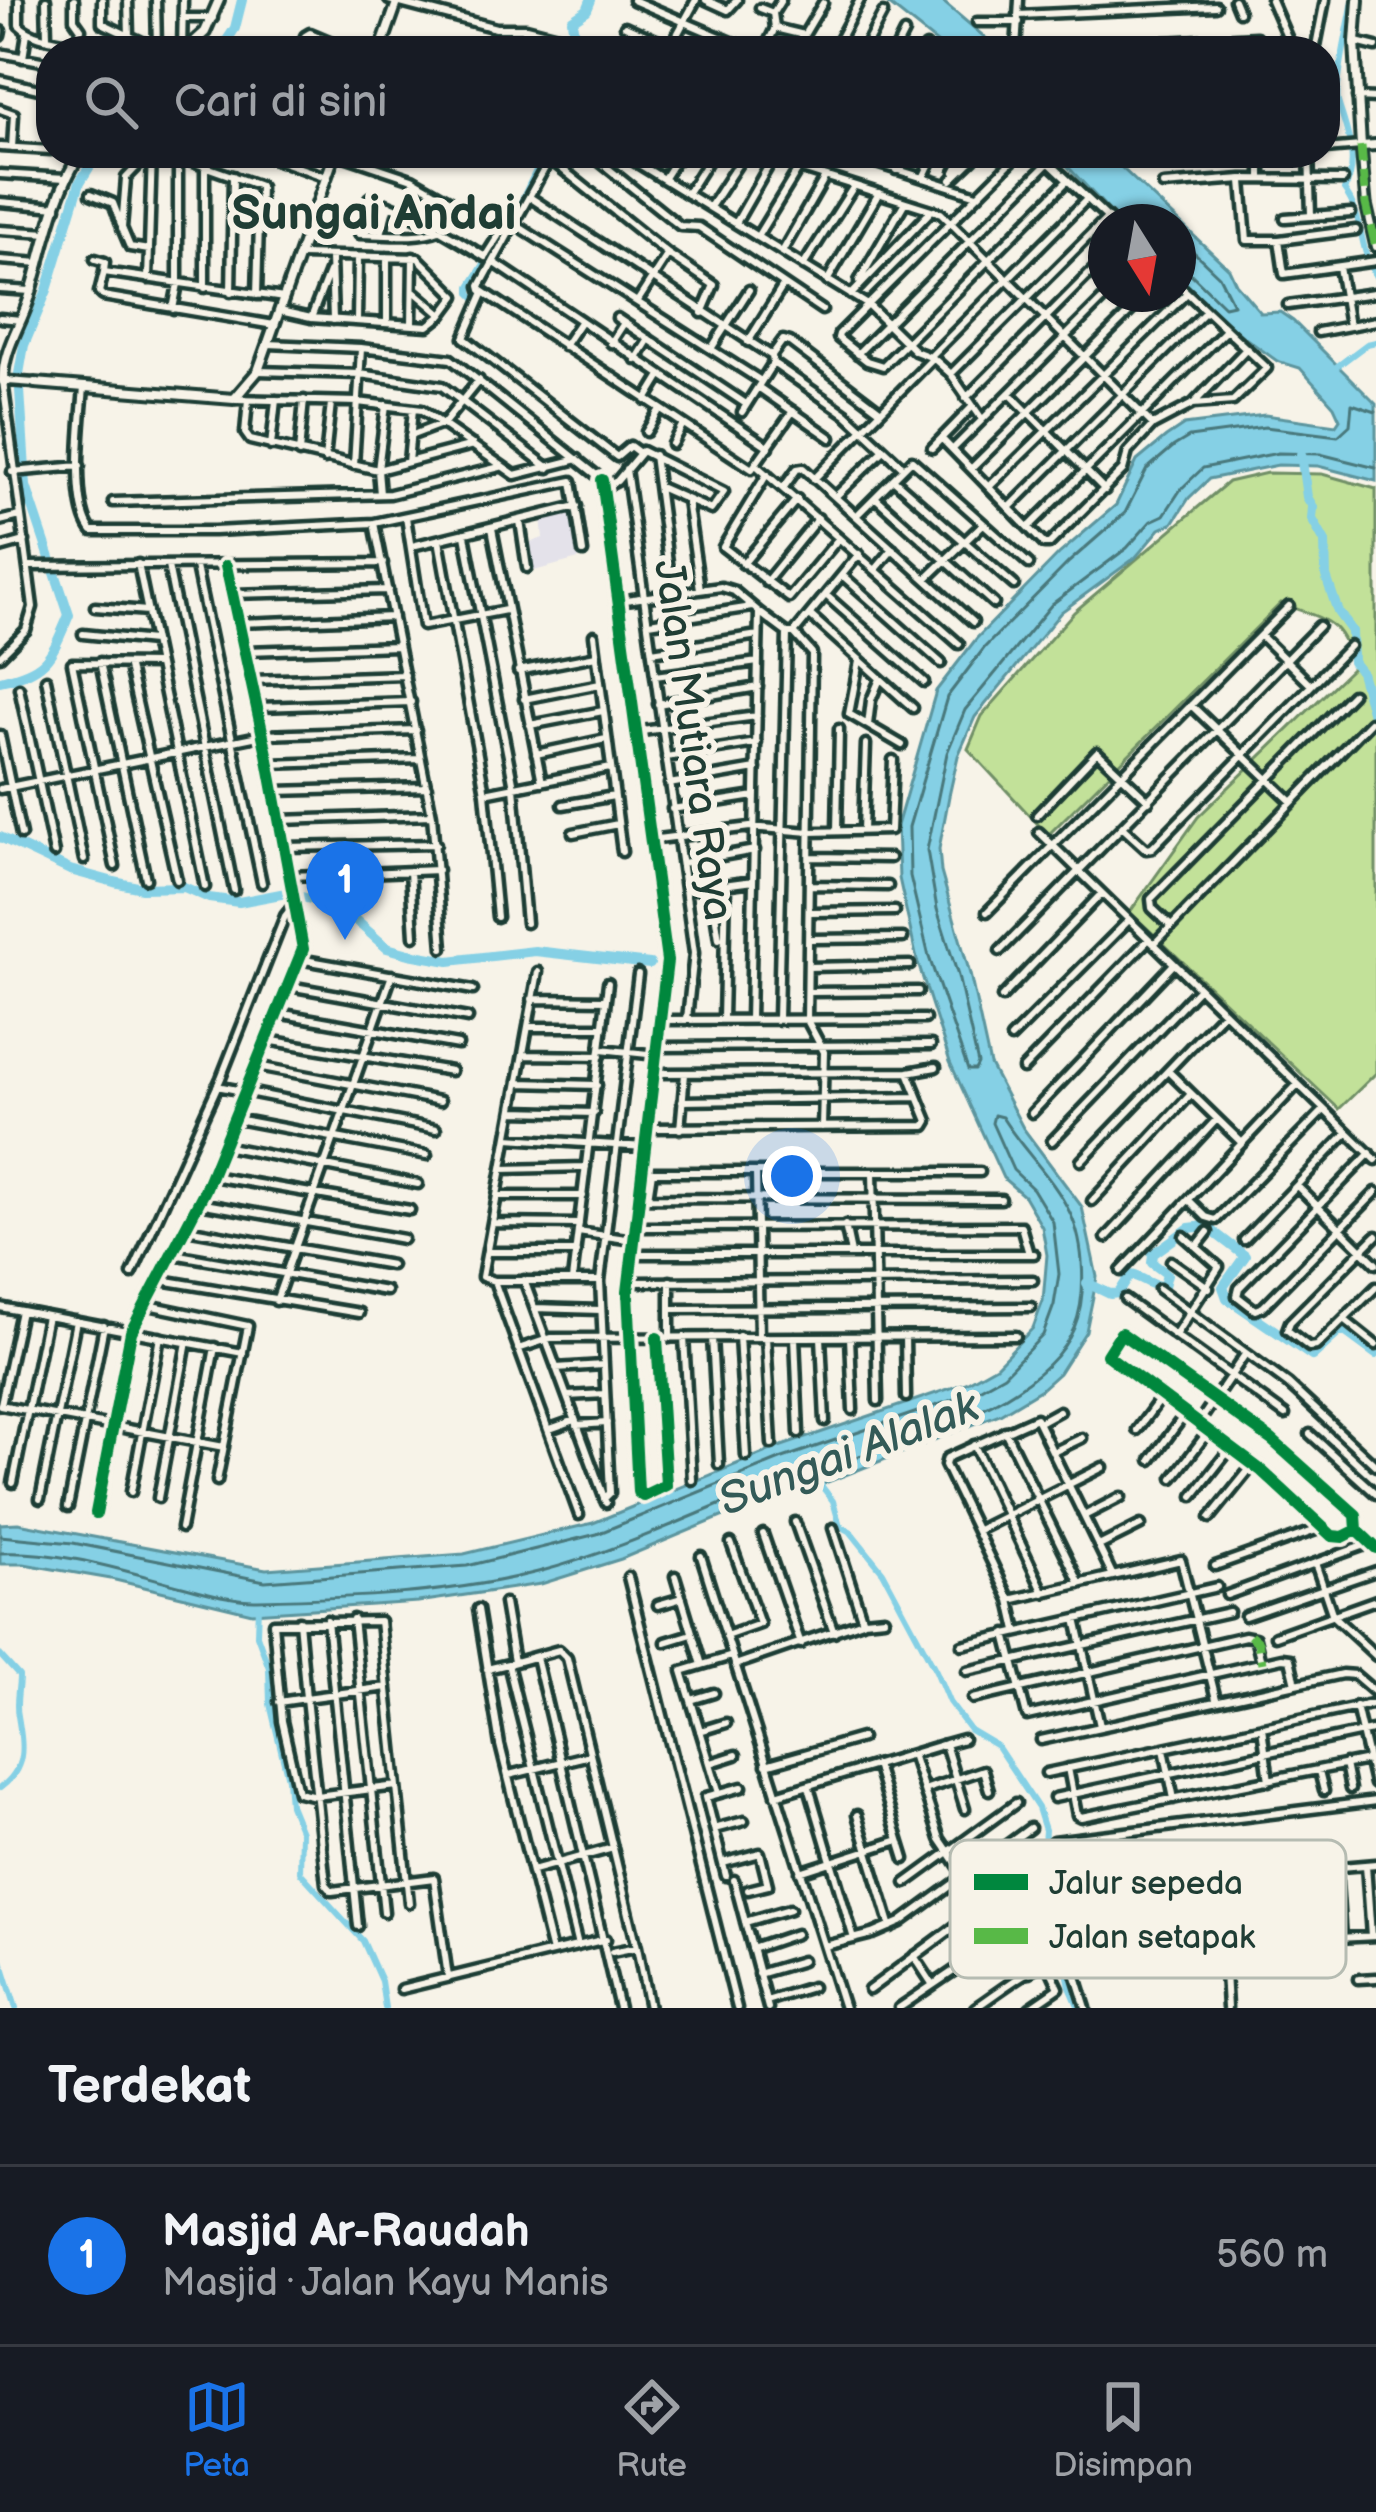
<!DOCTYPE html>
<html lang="id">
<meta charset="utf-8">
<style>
body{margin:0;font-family:"Balsamiq Sans",sans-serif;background:#20242c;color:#f1f3f6}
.compass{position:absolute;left:1088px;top:204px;width:108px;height:108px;border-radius:50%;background:#171b24;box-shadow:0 3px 9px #0004;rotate:169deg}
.you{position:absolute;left:792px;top:1176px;width:42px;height:42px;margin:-30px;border:9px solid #fff;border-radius:50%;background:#1a73e8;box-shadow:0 0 0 18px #1a73e833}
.badge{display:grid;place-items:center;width:78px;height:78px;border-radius:50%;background:#1a73e8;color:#fff;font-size:39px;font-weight:700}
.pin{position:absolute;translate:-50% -99px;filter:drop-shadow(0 3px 6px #0008)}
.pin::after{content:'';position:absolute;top:63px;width:42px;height:36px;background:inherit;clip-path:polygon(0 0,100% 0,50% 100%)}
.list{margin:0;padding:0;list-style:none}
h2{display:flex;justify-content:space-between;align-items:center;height:156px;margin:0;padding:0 48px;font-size:51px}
h2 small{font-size:39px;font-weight:400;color:#9ea1a6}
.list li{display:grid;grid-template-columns:78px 1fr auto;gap:36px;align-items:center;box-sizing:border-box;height:180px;padding:0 48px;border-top:3px solid #363941}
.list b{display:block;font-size:45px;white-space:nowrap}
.list p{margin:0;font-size:39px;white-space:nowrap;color:#9ea1a6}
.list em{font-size:39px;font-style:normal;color:#9ea1a6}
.icon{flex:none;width:66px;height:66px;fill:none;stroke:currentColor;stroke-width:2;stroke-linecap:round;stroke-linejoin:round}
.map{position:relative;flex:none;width:1376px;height:2008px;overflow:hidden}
.search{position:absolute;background:#171b24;box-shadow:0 3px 9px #0004;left:36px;right:36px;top:36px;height:132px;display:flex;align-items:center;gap:30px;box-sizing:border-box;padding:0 42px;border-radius:48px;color:#9ea1a6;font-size:45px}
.sheet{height:336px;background:#171b24}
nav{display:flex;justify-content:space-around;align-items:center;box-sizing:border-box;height:168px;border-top:3px solid #363941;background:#171b24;font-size:33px;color:#9ea1a6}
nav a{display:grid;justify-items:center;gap:6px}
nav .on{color:#1a73e8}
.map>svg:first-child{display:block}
.built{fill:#e4e2ea}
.green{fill:#c2e199;stroke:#708f66;stroke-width:3}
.water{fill:#85d0e5;stroke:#5c959e;stroke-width:3}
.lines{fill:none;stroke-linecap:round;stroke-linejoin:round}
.shore{stroke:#48787b;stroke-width:3}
.canal{stroke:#85d0e5;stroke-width:6}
.river{stroke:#85d0e5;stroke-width:10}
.minor-casing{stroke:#1f3d34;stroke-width:15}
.tertiary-casing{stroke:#1f3d34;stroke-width:16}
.minor{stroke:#f7f3e8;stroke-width:6}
.tertiary{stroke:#f7f3e8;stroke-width:8}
.quiet{stroke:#58b947;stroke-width:9;stroke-dasharray:18 9;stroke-linecap:butt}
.cycleway-casing{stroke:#f7f3e8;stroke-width:20}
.cycleway{stroke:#00873e;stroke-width:12}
.labels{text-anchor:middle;stroke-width:12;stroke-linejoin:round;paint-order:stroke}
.street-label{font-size:42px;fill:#1f3d34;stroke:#f7f3e8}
.water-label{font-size:45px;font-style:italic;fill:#335a57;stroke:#f7f3e8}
.quarter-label{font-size:48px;font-weight:bold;fill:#1f3d34;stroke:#f7f3e8}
.key{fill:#f7f3e8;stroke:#b6bcb2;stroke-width:3}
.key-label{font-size:33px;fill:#1f3d34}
</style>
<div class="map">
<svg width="1376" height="2008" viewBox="0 0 1376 2008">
<rect width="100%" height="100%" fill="#f7f3e8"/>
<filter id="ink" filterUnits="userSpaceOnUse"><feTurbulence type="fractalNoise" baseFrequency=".00833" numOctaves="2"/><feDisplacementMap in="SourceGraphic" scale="24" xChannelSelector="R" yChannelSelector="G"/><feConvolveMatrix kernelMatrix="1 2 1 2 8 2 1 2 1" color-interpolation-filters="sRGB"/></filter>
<g filter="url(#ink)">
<path class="built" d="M569 509 582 558 530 572 526 544 543 538 541 515Z"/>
<path class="green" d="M1267 473 1322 474 1376 489V1073L1339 1109 1130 912 1198 817 1353 667C1341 617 1325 621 1281 603L1048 835 968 749 982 716 1074 612 1228 482Z"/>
<path class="water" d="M883 0H941L1001 51H947Z
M1055 153H1106L1229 269 1236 284 1261 313 1280 312 1293 321 1376 404V481L1318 466 1278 465 1209 479 1189 498 1173 523 1160 529 1135 558 1061 612 975 717 958 756 949 796 939 849 941 872 970 974 990 1065 1023 1128 1082 1207 1097 1277 1086 1331 1059 1373 1040 1390 1000 1414 820 1485V1481L755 1503 621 1559 541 1584 418 1602 252 1613 111 1579 24 1564H0V1524L18 1523 266 1569 464 1554 593 1523 776 1448 966 1383 996 1366 1033 1328 1043 1301 1047 1255 1042 1227 1024 1196 1003 1178 950 1062 917 960 899 878 897 826 936 691 976 639 1060 553 1116 505 1137 461 1166 437 1184 425 1265 415 1336 425 1340 419 1334 406 1300 368 1277 361 1223 322 1178 278V222H1120Z"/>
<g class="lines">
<path class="shore" d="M1178 237 1219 276 1233 304 1224 306 1190 273 1178 271
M1376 412 1352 404 1350 425 1338 436 1265 427 1189 437 1174 446 1147 469 1125 513 1069 562 985 647 947 697 909 827 910 876 929 957 968 1070H975L978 1064 958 976 937 909 927 850 947 753 965 710 1052 604 1127 548 1151 521 1164 515 1181 489 1203 468 1278 453 1320 454 1376 468
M0 1536 73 1543 265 1581 467 1566 597 1534 780 1459 970 1394 1004 1375 1043 1335 1054 1305 1059 1274 1053 1222 1033 1189 1013 1170 992 1123 994 1115 1002 1117C1022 1150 1054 1178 1070 1213 1085 1244 1087 1297 1074 1328 1035 1421 836 1457 750 1492 680 1521 612 1553 538 1572 449 1595 350 1598 258 1600 232 1601 203 1591 178 1585 121 1570 60 1550 0 1553"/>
<path class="canal" d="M1353 0C1350 20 1334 88 1338 102 1346 129 1361 163 1344 190 1364 216 1358 247 1376 277
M476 307 479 302 470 293V286L513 218 539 164
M1335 368 1367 344 1376 342
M817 1480 833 1501 840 1526 850 1531 883 1572 936 1671 949 1702 970 1730 997 1746 1038 1808 1045 1830 1043 1857 1054 1875V1896L1064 1914 1061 1940 1070 1987 1079 2008
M258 1605 257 1635 269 1668 270 1704 288 1779 290 1805 301 1832 300 1872 363 1941 381 1981 385 2008
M0 1655 19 1676C19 1689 15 1703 18 1716 23 1747 27 1768 0 1788
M0 1957 16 2008"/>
<path class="river" d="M220 51 235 28 242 0
M576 51 572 20 587 10 591 0
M539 164 545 153
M1301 454 1307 497 1313 507 1312 519 1325 542 1326 576 1338 612 1352 631 1353 662 1361 672 1376 726
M0 681C48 670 50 659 69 615L26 486 19 374 24 345 47 290 80 182 98 153
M0 837 70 870 114 882 142 888 184 887 209 898 239 902 286 893 318 901 352 917 387 948 409 954 449 961 535 951 650 964
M1087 1283 1110 1294 1119 1293 1130 1275C1143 1276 1150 1287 1164 1286L1167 1274 1152 1263 1153 1254 1189 1228 1206 1226 1245 1256 1223 1287 1227 1298 1312 1356 1342 1329 1376 1354"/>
<g class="minor-casing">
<path id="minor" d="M19 0V25C37 43 73 40 96 51
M46 0 47 37
M74 0V19L81 29 74 51
M102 0V23L161 51
M128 0 129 36
M156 0 157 49
M389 0 496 28H526L569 39 589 51
M633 0 753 51
M706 0 728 10 737 0
M1019 0 1016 50 1256 37 1265 51
M1234 0 1239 12
M1271 0 1293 51
M760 8 773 13
M1019 15 1216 6
M183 18H213
M977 22H1019
M625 26 681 51
M775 28 773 13 781 0
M0 36 1 31
M1356 42 1376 47
M672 44 696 0
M182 51 183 0
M300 51 305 36 310 33 353 51
M624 51 635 32
M764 51 775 28 804 35 823 3
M833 51 860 0
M863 51 883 13
M895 51 904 33
M924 51 926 47
M1315 51 1325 0
M0 53 51 63
M23 58 27 33
M0 80 51 92
M1325 90H1326
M1357 97 1376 98
M0 109 14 114 12 148
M0 147 51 150
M1325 149 1361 146 1366 204 1376 247
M167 153 260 186 257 295
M257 153 326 177
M335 153 412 179 505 232
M553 153 480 286 481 290 752 469 793 411
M589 153 680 226 699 227 822 310
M621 153 868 305 915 351 933 358 951 374 982 419
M845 153 977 195
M1020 153 839 334 838 338 867 361 883 366 1067 181
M1039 153 1112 222
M1261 153V179
M1309 153 1311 215
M551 160 668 254 714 285 702 313
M799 168 941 213 1153 425
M896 170 904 153
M955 172 965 153
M0 174 65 178
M664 178 680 153
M923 178 935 153
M951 180 979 153
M1242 181 1247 240H1279L1356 230
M1163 185 1242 179 1343 180
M91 194 113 203 121 224
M687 194 713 153
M531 198 772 356 773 363 742 412
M0 202 57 207
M710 207 745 153
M1285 218 1351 213
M736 223 776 153
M516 225 761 381
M0 230 48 233
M439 230C416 239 385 234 359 234L358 230 369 198C410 211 449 234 485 257L502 230
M381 234 389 205
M757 237 808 153
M1279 240 1284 274 1376 261
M149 250 130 247 122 228 126 178 150 153
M782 252 825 177
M331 258 333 320
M95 259 105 262 104 272 284 298
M0 260 40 263
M495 263 769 447
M803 266 854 186
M1339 267 1349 326
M104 272 99 292 103 296 274 325
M148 279 152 153
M827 281 879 193
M859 281 905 202
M205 288V167
M0 289 31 291
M414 291 442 315
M231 292 233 176
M484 292 464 338 617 457 630 446 638 452
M851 295 931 211
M637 302 668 254
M1288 305 1374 293
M173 309 178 284V157
M280 311 311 318 428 326 442 315 456 296 418 258 301 255
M0 318 21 320
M311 318 329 272
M617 318 746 404
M357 320 358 258
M387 322V257
M412 324 413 257
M1318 332 1376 321
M748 342 783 286
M611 343 624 323
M268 344 361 348 451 359 609 485 617 481 642 451 724 492 711 510 659 487
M564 346 580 322
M711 349 749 290
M857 354 1049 162
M772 355 783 340 790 342 881 411
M930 357 1087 199
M636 360 649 339
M773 363 846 414 904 468
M258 371 360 374 442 386 549 468
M951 374 1107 218
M8 381 35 383
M758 387 831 438
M84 388C81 421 71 506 92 531H214L374 523 572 481 583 552
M1009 393 1105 490
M966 398 1106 257
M234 399 358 402 422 410 515 475 578 459
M248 400 245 433 250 440 378 470 473 445
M646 400 660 377
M1194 403 1246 349
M646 432 660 409
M410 436 444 423 479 380
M942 439 1044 544H1049L1123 470 1128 452 1153 425 1193 404 1233 401 1267 368 1178 284
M672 444 683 424
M271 446 276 400
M932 448 972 407
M953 449 1108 294
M299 453 304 400
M654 455 672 593
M325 459 331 403
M408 462 413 409
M354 465 361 349
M757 466 959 644
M972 468 1148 294
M626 469 694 953 687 1019
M12 472 80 466
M767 474 723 547 789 598 839 538
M814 479 933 358
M893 479 1014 585
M602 480 667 961 628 1292 638 1492 643 1496 666 1485 657 1338
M990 486 1187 293
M784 487 797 469 803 468 973 622
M380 494 378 470 386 405
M835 497 884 450
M876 498 994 604
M687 500 700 589
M113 502 390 494 500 467
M1010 507 1206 311
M857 515 912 460 1029 564
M406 517 423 626 506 610
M0 521 20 516
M520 521 527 568
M374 523 432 815 443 948
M1029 527 1226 330
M492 528 542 782
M465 535 514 787 526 923
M439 540 485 793 497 917
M412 546 577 506
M0 548 25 541
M138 564 205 887
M743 564 797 499
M29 566 383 563
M168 566 234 890
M196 567 262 883
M877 568 893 549
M842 575 941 663
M926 579 983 524
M766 582 818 518
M232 594 388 590
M827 596 924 682
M618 601 721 587 734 591 759 612 750 1019
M95 607 148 611
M759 612 787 633H794L812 653 807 1020 824 1052 822 1127
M810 615 913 708
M240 623 393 617
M649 623 752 607
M794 633 859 554
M83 634 153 641
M594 635 622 852
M1261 636 1310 684
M246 651 398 646
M652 652 758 635
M0 656 26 630 33 607 3 381
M859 661 849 714 902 745
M100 662 146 879
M129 667 177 880
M518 671 596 656
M655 676 758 662
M46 679 84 860
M252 680 405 675
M19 688 54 853
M524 699 600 684
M658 704 758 687
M1191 705 1292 802
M259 707 411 702
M530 725 603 711
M868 725 871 700 880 679
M634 732 757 716
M0 735 21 835
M536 754 606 739
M666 757 757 743
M269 764 421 759
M669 784 756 769
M0 789 263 735 416 730
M275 791 427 787
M485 793 610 768
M563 805 614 796
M672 809 755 796
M1037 815 1097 752 1149 801
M280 820 432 815
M1123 828 1146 849 1152 848 1350 646
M863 830 866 744
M837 831 839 729
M1039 832 1376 1160
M573 833 618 824
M650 840 750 827 810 832 890 830 893 760
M285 847 436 844
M810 857 890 858
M682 863 755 850
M115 866 72 663 158 664
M410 871 414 936
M291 876 438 870
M810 885 888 886
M711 887 719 939
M686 890 753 881
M810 912 895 911
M987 912 1289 606
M1171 926 1152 908 1151 899 1352 694
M810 939 903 938
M1154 944 1370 722
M1000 951 1319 626
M299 959 473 990
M808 967 910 965
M538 972 482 1277 494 1281 579 1515
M289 986 468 1018
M808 992 918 991
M1002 997 1101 894
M532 999 606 1000
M278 1013 458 1045
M723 1019 726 885
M778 1019 787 633
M661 1020 925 1019
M528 1027H603
M1011 1038 1129 920
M267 1040 451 1071
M659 1047 931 1045
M601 1049 657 1055
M523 1055 600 1056
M257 1066 440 1101
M1023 1069 1149 939
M1168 1071 1242 1143
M655 1073 908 1072 936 1067
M518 1083 597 1085
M217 1086 436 1129
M682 1101 918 1097
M513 1111 594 1113
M1032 1113 1174 964
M236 1119 427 1155
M648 1128 925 1126 928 1121 908 1072
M680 1129 685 1074
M508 1138 645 1147
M1052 1141 1199 988
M224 1146 418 1184
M1370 1153 1239 1288 1237 1296 1255 1310 1263 1307 1376 1192
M1081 1161 1224 1012
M503 1169 586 1167
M642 1172H980
M873 1172 878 1401
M756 1173 759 1337
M212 1176 410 1210
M1298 1187 1376 1264
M498 1196H583
M639 1198 1001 1199
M648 1198 652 1172
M1189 1200 1206 1217 1216 1220 1324 1110
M1092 1201 1191 1094
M199 1203 403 1239
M493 1223 579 1224
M845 1225 851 1253
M636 1227 1021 1226 1029 1254
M186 1229 391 1265
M578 1232 633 1240
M1376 1236 1290 1322 1287 1330 1309 1347 1316 1346 1376 1287
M1106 1238 1217 1119
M1244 1240 1347 1133
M1197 1246 1208 1232
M489 1252H576
M173 1254 386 1291
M632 1254H1034
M1171 1261 1209 1288
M1121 1271 1298 1084
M132 1274 221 1078 285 916 296 902
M161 1280 359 1313
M524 1280 606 1503
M572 1280 608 983
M494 1281H598
M670 1281V1338
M629 1282 1033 1280
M1159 1289 1288 1384 1376 1466
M1125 1299 1285 1415
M276 1301 392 975
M148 1305 248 1326 217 1481
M0 1307 243 1353
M535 1308 600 1310
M671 1309 1031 1307
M1346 1321 1376 1345
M1175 1335 1219 1267 1184 1236
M739 1336 746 1456
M684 1337 692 1480
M712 1337 719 1464
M766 1337 772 1444
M795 1337 799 1433
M821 1337 825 1421
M850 1337 853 1410
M905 1337 906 1397
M518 1349 551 1338 1016 1336
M556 1368 603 1365
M567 1396 605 1394
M1 1404 21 1311
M0 1405 224 1447
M1039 1422 1059 1411
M1198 1424 1246 1353
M577 1425 607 1423
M550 1429 575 1420
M1137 1430 1162 1396
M1005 1431 1080 1584
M1310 1434 1376 1494
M974 1445 1044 1593
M1053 1452 1082 1438
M1151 1460 1185 1414
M1173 1478 1208 1432
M13 1483 47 1316
M131 1492 160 1337
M1193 1496 1230 1449
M158 1498 187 1342
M40 1499 76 1321
M604 1499 610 1493 600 1281 638 974
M68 1507 104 1326
M96 1513 131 1332 205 1190 303 949 267 754 226 566
M1084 1516 1121 1497
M1210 1518 1253 1465
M795 1522 834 1632
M181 1528 215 1347
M978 1530 1103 1467
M1357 1530 1343 1537 1332 1536 1262 1471 1107 1355 1121 1333 1272 1440 1356 1515 1357 1530 1376 1548
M763 1534 801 1644
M1099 1546 1141 1525
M701 1556 844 2008
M1315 1563 1333 1616 1376 1656
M1215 1566 1322 1528
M675 1576 702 1665
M628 1577 737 2008
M1227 1595 1371 1543
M1010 1600 1181 1560 1216 1699
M504 1603 514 1662
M658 1605 682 1598
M1245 1616 1376 1571
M353 1619 384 1912
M1076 1619 1100 1726
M327 1620 358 1926
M864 1620 884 1618
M1017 1631 1010 1600 945 1465 947 1458 1036 1418 1113 1576
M1006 1634 1027 1716 1282 1658 1290 1659 1296 1684
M726 1636 760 1624 731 1543
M1275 1636 1376 1600
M666 1642 692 1634
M962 1645 1217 1587
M536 1657 619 2008
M508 1664 559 1650 567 1658 637 1947 649 2008
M735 1665 863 1621 833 1528
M487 1669 508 1664 578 1946
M967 1671 1229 1612
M387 1687 306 1698 326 1884 332 1891 434 1878 448 1977
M973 1699 1245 1636 1255 1638 1261 1662
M691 1700 714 1693
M279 1702 306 1698 299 1621
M1356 1706 1374 1784
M1262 1727 1269 1781
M700 1731 726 1723
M1041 1740 1342 1674 1355 1675 1376 1693
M945 1744 963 1739
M1164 1749 1174 1799
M912 1754 945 1744 965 1809
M711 1763 736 1755
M1345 1764 1350 1789
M766 1765 861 1738
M876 1765 905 1859
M1068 1768 1077 1815 1081 1817 1368 1760
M1319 1771 1324 1791
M1046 1773 1376 1703
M509 1775 590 1755
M397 1786 316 1796 298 1792 282 1721 273 1623 380 1621 409 1903
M809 1787 854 1939
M924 1790 983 1770 989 1790
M719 1793 682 1671 732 1656
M776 1795 912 1754 940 1839 1030 1972
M1054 1798 1372 1730
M857 1815 891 1927
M714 1829 744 1821
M1053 1841 1376 1801
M723 1863 760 1853 768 1885 748 1890
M1133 1865 1137 1948
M1366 1865 1371 1936
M1336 1868 1341 1938
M533 1870 613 1848
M1307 1871 1313 1939
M800 1872 899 1840
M1279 1873 1284 1941
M1250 1875 1254 1942
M726 1876 706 1797 742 1787
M1220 1878 1227 2008
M734 1880 768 2008
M1193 1881 1196 1945
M906 1883 1016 1803
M1163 1884 1167 1947
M1134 1885 1376 1864
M745 1922 790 1909
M825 1946 873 1934 901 1922 1030 1828
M752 1949 796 1934
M552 1952 606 1939
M612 1952 637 1947
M1074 1952 1075 1973 1086 2008
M914 1956 933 1985
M758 1974 802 1961
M1359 1979 1376 1978
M401 1989 552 1952 500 1745 478 1609
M869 1990 1038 1865
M766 2001 812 1987
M899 2008 1051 1905
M975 2008C1006 1987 1038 1960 1074 1952L1376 1936
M1030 2008 1059 1988 1047 1962"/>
</g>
<g class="tertiary-casing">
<path id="tertiary" d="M1358 0 1355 42 1361 146 1376 145
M184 51 205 32 219 0
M380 51 398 0
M8 381H3C3 350 20 327 29 299 44 251 53 194 81 153
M35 383 234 399 258 371 335 153"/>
</g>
<use href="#minor" class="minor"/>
<use href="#tertiary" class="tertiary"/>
<path class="quiet" d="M1361 146 1366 204 1376 247
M1250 1635 1258 1642 1262 1663"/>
<g class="cycleway-casing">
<path id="cycleway" d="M602 480 667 961 628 1292 638 1492 643 1496 666 1485 657 1338
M96 1513 131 1332 205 1190 303 949 267 754 226 566
M1357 1530 1343 1537 1332 1536 1262 1471 1107 1355 1121 1333 1272 1440 1356 1515 1357 1530 1376 1548"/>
</g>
<use href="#cycleway" class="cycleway"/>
</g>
</g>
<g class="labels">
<g class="street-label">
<text transform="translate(695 740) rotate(82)" y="15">Jalan Mutiara Raya</text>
</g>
<g class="water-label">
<text transform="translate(848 1452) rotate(-21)" y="16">Sungai Alalak</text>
</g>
<g class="quarter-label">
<text x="374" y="229">Sungai Andai</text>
</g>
</g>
<rect x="950" y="1840" width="396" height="138" rx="18" class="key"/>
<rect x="974" y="1874" width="54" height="16" fill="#00873e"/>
<rect x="974" y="1928" width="54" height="16" fill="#58b947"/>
<g class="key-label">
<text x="1049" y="1894">Jalur sepeda</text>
<text x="1049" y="1948">Jalan setapak</text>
</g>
</svg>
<svg class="compass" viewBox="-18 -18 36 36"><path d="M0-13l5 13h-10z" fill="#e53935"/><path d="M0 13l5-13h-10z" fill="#9ea1a6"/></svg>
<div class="you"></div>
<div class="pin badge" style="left:345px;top:940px">1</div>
<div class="search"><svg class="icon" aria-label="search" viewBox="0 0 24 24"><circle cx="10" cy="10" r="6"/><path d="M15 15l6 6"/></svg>Cari di sini</div>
</div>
<section class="sheet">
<h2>Terdekat<small></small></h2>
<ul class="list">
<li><span class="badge">1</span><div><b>Masjid Ar-Raudah</b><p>Masjid · Jalan Kayu Manis</p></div><em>560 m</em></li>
</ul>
</section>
<nav>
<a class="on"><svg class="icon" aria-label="map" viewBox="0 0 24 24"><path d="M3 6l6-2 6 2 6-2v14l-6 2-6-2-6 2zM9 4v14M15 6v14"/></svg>Peta</a>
<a><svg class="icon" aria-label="directions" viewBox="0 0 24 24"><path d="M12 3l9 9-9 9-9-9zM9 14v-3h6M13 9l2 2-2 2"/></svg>Rute</a>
<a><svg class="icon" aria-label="saved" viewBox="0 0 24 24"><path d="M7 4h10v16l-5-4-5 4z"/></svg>Disimpan</a>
</nav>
